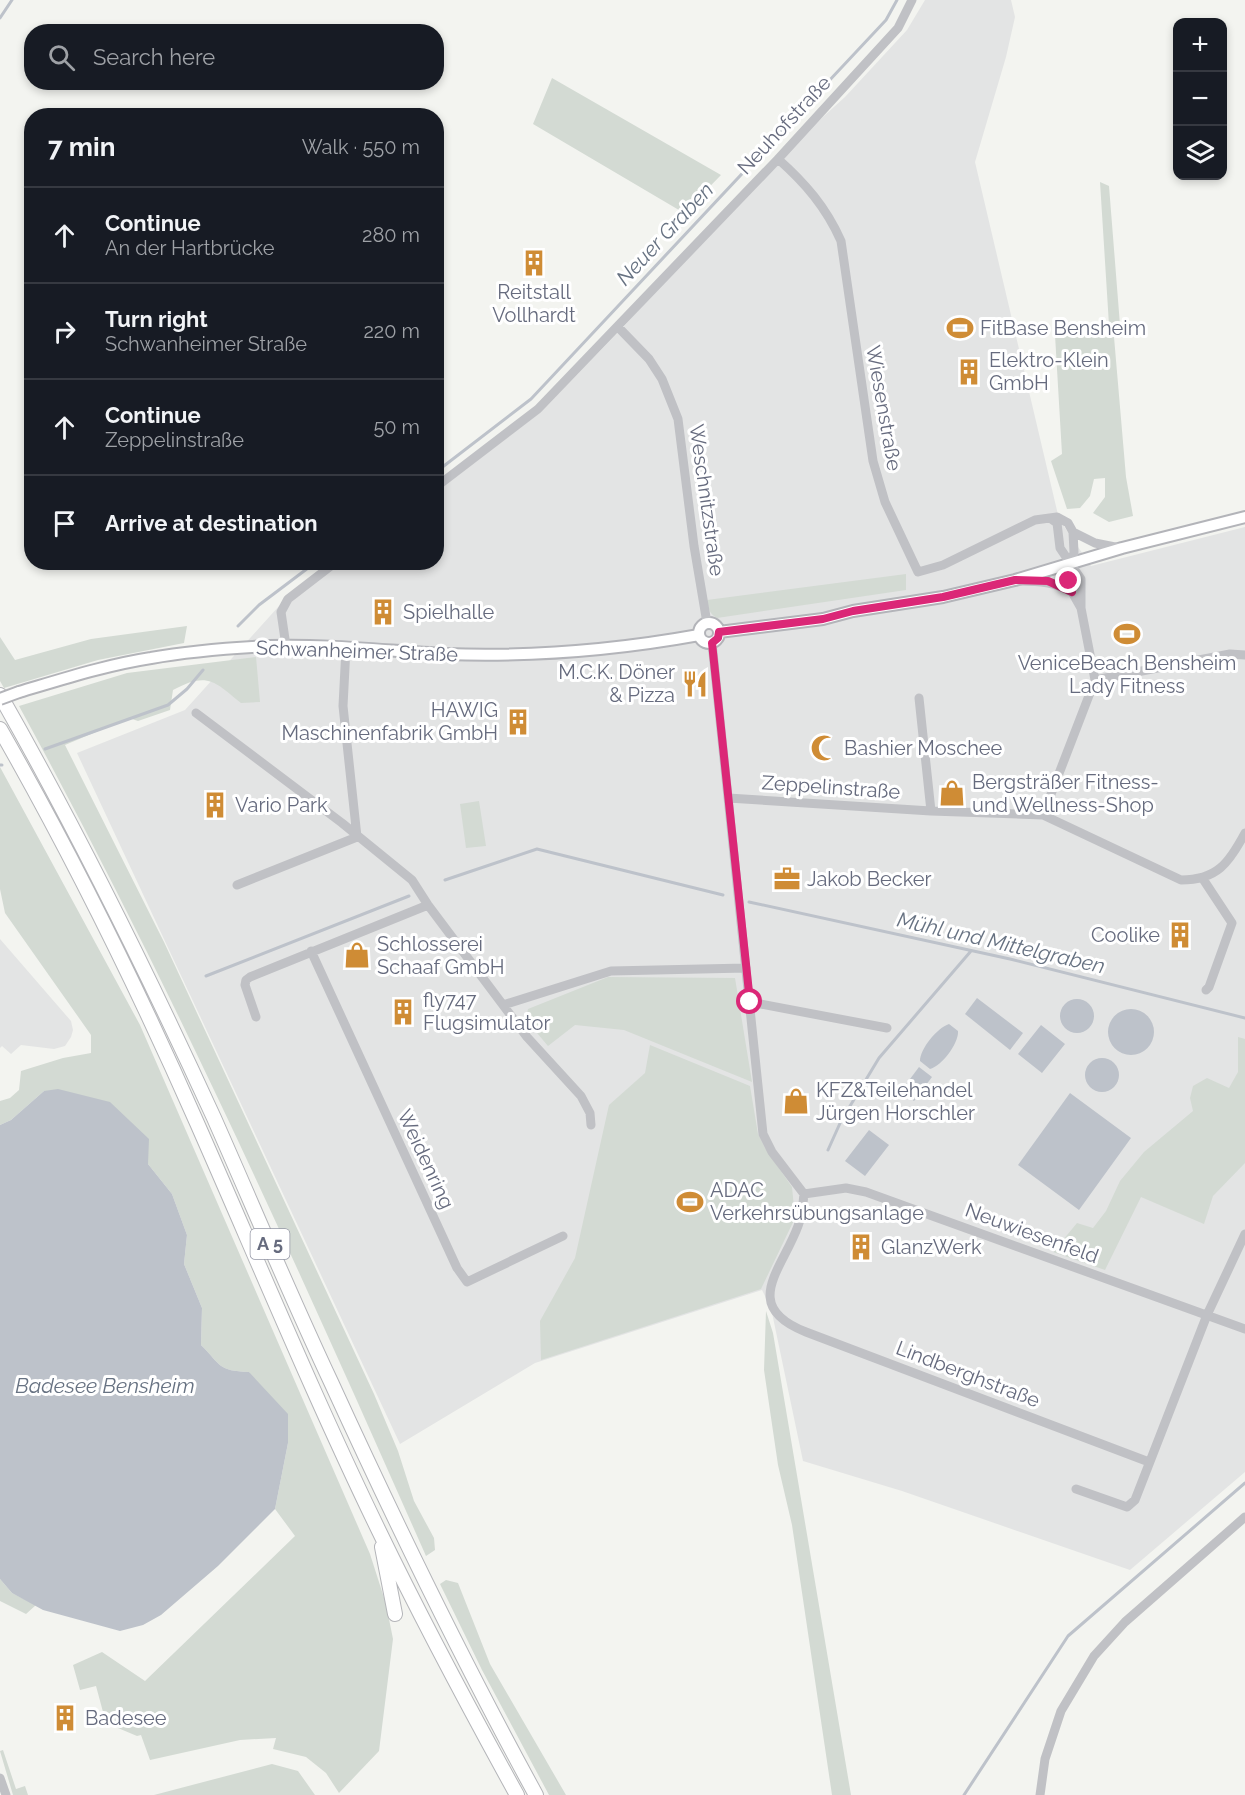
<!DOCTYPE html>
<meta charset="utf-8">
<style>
body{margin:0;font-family:Raleway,sans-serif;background:#242831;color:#f1f3f6}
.controls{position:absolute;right:18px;top:18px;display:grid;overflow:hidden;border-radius:12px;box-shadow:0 3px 9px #0003}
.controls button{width:54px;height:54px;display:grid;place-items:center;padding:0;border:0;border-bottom:2px solid #363941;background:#171b24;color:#f1f3f6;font:30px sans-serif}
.stop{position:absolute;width:18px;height:18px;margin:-14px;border:4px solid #db2777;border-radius:50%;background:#fff}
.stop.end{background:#db2777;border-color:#fff;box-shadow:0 2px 6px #0008}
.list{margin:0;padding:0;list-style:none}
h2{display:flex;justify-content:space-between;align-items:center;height:78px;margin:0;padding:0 24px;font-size:26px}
h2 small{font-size:20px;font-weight:400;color:#9ea1a6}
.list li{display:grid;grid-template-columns:39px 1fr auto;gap:18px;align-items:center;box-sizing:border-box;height:96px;padding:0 24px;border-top:2px solid #363941}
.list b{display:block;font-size:22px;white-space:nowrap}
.list p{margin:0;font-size:20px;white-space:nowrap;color:#9ea1a6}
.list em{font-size:20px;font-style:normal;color:#9ea1a6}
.icon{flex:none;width:33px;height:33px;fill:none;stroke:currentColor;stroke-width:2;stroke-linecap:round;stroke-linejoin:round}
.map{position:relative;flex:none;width:1245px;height:1795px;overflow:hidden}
.search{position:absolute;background:#171b24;box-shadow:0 3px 9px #0003;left:24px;top:24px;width:420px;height:66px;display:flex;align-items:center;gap:15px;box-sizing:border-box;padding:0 21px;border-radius:24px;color:#9ea1a6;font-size:22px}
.panel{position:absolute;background:#171b24;box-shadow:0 3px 9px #0003;left:24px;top:108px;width:420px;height:462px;border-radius:24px}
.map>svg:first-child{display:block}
.built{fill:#e3e4e4}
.green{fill:#d3dad3}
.water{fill:#bdc2ca}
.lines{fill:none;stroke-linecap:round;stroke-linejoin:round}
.stream{stroke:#bdc2ca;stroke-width:3}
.major-casing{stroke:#b3b4b9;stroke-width:14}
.highway-casing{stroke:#b4b5b9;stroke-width:16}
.minor{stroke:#c0c1c5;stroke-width:9}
.major{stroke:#fff;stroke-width:10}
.highway{stroke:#fff;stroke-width:14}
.major-bridge-casing{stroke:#b3b4b9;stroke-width:14;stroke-linecap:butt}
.major-bridge{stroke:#fff;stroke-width:10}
.route{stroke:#db2777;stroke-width:8}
.labels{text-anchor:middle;stroke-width:6;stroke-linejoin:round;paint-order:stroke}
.shield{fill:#fff;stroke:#9497a5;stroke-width:1.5}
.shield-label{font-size:18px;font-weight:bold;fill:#666b7e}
.street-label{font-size:20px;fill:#666b7e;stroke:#fff}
.poi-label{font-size:20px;fill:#666b7e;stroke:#fff;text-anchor:start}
.water-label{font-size:21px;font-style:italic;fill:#677282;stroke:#fff}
</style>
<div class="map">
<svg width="1245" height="1795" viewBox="0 0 1245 1795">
<rect width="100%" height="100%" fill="#f3f4f0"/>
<path class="built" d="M925 0H1011L1015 17 1006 57 975 162 1059 519 1091 566 1245 527V1472L1130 1570 902 1491 803 1461 771 1308 762 1290 535 1363 400 1444 77 753 185 710 279 606 340 563 436 562 437 491 541 412 626 324 783 153 845 97 907 30Z
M0 939 71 1021 73 1030 71 1037 65 1046 54 1049 21 1045 11 1054 2 1046 0 1048Z"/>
<path class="green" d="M552 78 721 175 684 213 533 124Z
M1100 182 1109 186 1120 325H1109Z
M1055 335 1114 337 1126 477 1133 516 1109 522 1093 513 1105 497V478L1094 479 1090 496 1080 508 1067 509 1051 461 1062 454Z
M906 574V590L717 618C710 614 708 609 707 600Z
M187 626 184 643 98 660 4 688 0 681V637L15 660 91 639Z
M256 657 260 702 241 703C215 682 208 671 173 690L170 710 138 721 129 718 65 745 164 942 374 1394 398 1451 414 1501 434 1538 435 1550 426 1556C299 1269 170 982 19 706L127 673Z
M0 767 140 1025 370 1554 386 1604 393 1639 379 1751 339 1793 326 1773 306 1757 273 1749 276 1738 240 1740 150 1760 141 1735 137 1736 106 1723 96 1686 80 1690 73 1665 102 1652 145 1681 295 1536 275 1509 288 1443 249 1372C218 1371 221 1365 201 1345L202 1308 184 1264 187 1235 172 1194 148 1164 44 1091 11 1120 0 1125V1101L10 1098 19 1090 21 1071 63 1058 91 1053V1035L5 913 0 889Z
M479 801 486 846 466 848 460 804Z
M608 977 735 978 752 1082 624 1030 575 1025 548 1046 526 1020 528 1009Z
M1238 1037 1245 1039V1163L1213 1196 1204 1224 1141 1197 1105 1270 1053 1252 1077 1223 1093 1228 1106 1211 1120 1181 1144 1152 1193 1111 1190 1098 1193 1086 1207 1078 1229 1088 1238 1072Z
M650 1045 750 1086 758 1134 765 1148 792 1187 795 1218 761 1289 541 1360 540 1321 575 1258 609 1105 645 1073Z
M766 1311 773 1333 851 1795H832L792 1525 778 1465 764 1370Z
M0 1579 12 1593 36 1605 26 1614 0 1601Z
M446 1580 458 1583 490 1664 566 1795H549L482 1670 440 1584Z
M3 1750 16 1789 25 1786 28 1795H13L0 1751Z
M272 1764 298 1771 315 1795H154Z"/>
<path class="water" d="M977 998 1023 1033 1010 1050 965 1014Z
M1060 1016a17 17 0 1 1 34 0a17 17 0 1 1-34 0Z
M1108 1032a23 23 0 1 1 46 0a23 23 0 1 1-46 0Z
M949 1024 958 1031C959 1043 942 1066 930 1069L920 1061C920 1049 937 1028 949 1024Z
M1041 1025 1065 1044 1042 1073 1018 1054Z
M1085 1075a17 17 0 1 1 34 0a17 17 0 1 1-34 0Z
M919 1067 932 1077 914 1101 901 1091Z
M58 1089 110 1102 149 1139 148 1164 172 1194 187 1235 184 1264 202 1308 201 1345C221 1365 218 1371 249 1372L288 1414V1443L275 1509 218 1566 161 1615 143 1625 120 1631 43 1610 12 1593 0 1579V1125L11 1120 44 1091Z
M1070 1093 1131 1138 1079 1210 1018 1165Z
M869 1130 889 1145 865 1176 845 1161Z"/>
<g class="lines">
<path class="stream" d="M0 18 12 0
M436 472 531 399 886 20 897 0
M238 626 259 605 316 562
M45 749 168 705 187 689 203 670
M0 765H2
M445 880 537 849 723 895
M749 902 1010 959 1245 1018
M206 976 409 896
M828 1150 841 1121 879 1058 971 951
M964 1795 1068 1636 1245 1483"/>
<g class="major-casing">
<path id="major" d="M699 633a10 10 0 1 1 20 0a10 10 0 1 1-20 0Z
M719 632 823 619 853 611 943 597 1015 580 1122 548 1245 517
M19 692C63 679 106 665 151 658 190 651 230 648 269 646 328 644 387 651 446 654 530 657 616 650 699 635"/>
</g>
<g class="highway-casing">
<path id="highway" d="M0 695C78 832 148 974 214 1118 253 1206 290 1295 331 1382 395 1522 462 1660 536 1795
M0 729C73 857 138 989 197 1123 257 1259 314 1397 379 1531 422 1620 469 1708 517 1795
M382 1547 395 1614"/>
</g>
<path class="minor" d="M778 159C805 183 826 207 841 241L873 461 885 502 918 572 943 565 1035 520 1057 517 1068 523 1073 532 1074 552 1069 581 1072 592 1081 608
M618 327 649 359 662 379 678 419 694 546 707 623
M436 487 538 409 778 159 898 28 912 0
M1073 532 1095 543 1120 548
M1020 581C1040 581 1054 582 1072 592
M712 643 763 1134 772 1152 804 1194C803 1205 802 1216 798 1226 782 1270 740 1306 806 1332L1149 1462
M286 646 281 612 288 599 336 562
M346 648 343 706 357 837
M1095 680 1230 654 1245 655
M919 698 931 811
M196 713 342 823 412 880 428 905 527 1037 581 1096 590 1113 591 1125
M728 798 931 811 1043 815 1095 680 1081 608V579L1060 548 1057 523 1050 518
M1043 815 1181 880C1217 880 1229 863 1245 833
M1203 879 1232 923 1209 987 1206 990
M237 885 357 837
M311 951 457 1268 467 1282 563 1236
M750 1002 887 1028
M503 1005 611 971 746 968
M256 1017 245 985 246 980 250 977 428 905
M804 1194 846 1188 866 1192 1245 1329
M1076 1489 1127 1507 1135 1500 1207 1315 1245 1234
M0 1778 6 1795
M1040 1795 1045 1759 1061 1711 1094 1656 1125 1622 1245 1517"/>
<use href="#major" class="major"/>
<use href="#highway" class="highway"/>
<g class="major-bridge-casing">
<path id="major-bridge" d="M0 699 19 692"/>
</g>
<use href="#major-bridge" class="major-bridge"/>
</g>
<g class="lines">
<path class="route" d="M750 1002 712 643 718 638 719 632 823 619 853 611 943 597 1015 580 1048 581 1072 592 1069 581"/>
</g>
<defs>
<g id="building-bare" transform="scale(2.07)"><path d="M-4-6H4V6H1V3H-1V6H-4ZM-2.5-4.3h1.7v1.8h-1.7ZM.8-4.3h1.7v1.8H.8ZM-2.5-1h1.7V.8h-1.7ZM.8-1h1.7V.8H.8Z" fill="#cf8c35" stroke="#fff" stroke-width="2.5" paint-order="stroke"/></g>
<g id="stadium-bare" transform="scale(2.07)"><path d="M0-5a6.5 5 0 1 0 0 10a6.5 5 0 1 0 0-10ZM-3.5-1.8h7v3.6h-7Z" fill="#cf8c35" stroke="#fff" stroke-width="2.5" paint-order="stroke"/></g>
<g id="restaurant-bare" transform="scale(2.07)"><path d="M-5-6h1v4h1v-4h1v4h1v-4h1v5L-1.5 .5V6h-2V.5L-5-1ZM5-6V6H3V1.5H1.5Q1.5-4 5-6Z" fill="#cf8c35" stroke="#fff" stroke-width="2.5" paint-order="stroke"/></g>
<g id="mosque-bare" transform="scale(2.07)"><path d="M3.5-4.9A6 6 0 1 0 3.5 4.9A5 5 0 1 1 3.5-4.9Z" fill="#cf8c35" stroke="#fff" stroke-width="2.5" paint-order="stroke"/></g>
<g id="shop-bare" transform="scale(2.07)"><path d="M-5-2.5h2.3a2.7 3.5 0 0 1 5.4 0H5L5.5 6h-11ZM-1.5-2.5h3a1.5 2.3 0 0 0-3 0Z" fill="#cf8c35" stroke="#fff" stroke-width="2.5" paint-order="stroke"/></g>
<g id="office-bare" transform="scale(2.07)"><path d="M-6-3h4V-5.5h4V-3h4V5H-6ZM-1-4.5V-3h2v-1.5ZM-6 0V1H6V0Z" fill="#cf8c35" stroke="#fff" stroke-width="2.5" paint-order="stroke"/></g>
</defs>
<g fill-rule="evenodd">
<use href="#building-bare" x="534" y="263"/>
<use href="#stadium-bare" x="960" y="328"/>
<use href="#building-bare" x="969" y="372"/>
<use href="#building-bare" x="383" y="612"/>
<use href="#stadium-bare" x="1127" y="634"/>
<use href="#restaurant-bare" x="695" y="684"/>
<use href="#building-bare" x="518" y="722"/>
<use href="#mosque-bare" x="824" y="748"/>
<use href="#shop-bare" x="952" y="793"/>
<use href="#building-bare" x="215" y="805"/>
<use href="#office-bare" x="787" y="879"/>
<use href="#building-bare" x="1180" y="935"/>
<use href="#shop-bare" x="357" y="955"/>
<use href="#building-bare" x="403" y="1012"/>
<use href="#shop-bare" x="796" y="1101"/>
<use href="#stadium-bare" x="690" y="1202"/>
<use href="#building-bare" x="861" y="1247"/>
<use href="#building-bare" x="65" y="1718"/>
</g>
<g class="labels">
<rect class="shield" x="250.5" y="1229" width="39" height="30" rx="4.5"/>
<g class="shield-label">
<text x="270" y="1250">A 5</text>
</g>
<g class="street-label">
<text transform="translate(784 125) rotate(-47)" y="7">Neuhofstraße</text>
<text transform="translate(884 408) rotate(80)" y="7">Wiesenstraße</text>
<text transform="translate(707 500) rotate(82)" y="7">Weschnitzstraße</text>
<text transform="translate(357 651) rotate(2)" y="7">Schwanheimer Straße</text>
<text transform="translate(831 787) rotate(4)" y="7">Zeppelinstraße</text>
<text transform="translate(426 1159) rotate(65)" y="7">Weidenring</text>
<text transform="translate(1032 1233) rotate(20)" y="7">Neuwiesenfeld</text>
<text transform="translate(968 1374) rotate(21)" y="7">Lindberghstraße</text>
</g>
<g class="poi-label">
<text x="534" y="299" text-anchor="middle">Reitstall<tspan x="534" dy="23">Vollhardt</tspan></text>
<text x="980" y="335">FitBase Bensheim</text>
<text x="989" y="367">Elektro-Klein<tspan x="989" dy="23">GmbH</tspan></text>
<text x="403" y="619">Spielhalle</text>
<text x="1127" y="670" text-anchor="middle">VeniceBeach Bensheim<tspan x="1127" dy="23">Lady Fitness</tspan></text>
<text x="675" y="679" text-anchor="end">M.C.K. Döner<tspan x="675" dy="23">&amp; Pizza</tspan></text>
<text x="498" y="717" text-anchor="end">HAWIG<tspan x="498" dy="23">Maschinenfabrik GmbH</tspan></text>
<text x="844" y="755">Bashier Moschee</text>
<text x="972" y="789">Bergsträßer Fitness-<tspan x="972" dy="23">und Wellness-Shop</tspan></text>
<text x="235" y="812">Vario Park</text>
<text x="807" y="886">Jakob Becker</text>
<text x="1160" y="942" text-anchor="end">Coolike</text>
<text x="377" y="951">Schlosserei<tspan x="377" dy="23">Schaaf GmbH</tspan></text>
<text x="423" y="1007">fly747<tspan x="423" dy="23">Flugsimulator</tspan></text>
<text x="816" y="1097">KFZ&amp;Teilehandel<tspan x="816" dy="23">Jürgen Horschler</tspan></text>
<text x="710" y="1197">ADAC<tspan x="710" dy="23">Verkehrsübungsanlage</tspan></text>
<text x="881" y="1254">GlanzWerk</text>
<text x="85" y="1725">Badesee</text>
</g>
<g class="water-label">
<text transform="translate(665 234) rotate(-47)" y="7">Neuer Graben</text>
<text transform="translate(1001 943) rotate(13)" y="7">Mühl und Mittelgraben</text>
<text x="105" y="1393">Badesee Bensheim</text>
</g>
</g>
</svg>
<div class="controls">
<button>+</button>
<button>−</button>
<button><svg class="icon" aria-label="layers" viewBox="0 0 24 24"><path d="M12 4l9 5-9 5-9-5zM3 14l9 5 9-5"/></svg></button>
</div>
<div class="stop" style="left:750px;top:1002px"></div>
<div class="stop end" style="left:1069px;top:581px"></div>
<div class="search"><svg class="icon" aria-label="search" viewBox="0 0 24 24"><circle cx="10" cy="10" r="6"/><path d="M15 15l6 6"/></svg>Search here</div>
<section class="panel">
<h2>7 min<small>Walk · 550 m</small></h2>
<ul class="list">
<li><svg class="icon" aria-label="ahead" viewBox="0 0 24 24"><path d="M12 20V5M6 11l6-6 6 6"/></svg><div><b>Continue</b><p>An der Hartbrücke</p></div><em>280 m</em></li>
<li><svg class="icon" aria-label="right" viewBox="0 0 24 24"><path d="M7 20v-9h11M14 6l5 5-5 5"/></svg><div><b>Turn right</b><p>Schwanheimer Straße</p></div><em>220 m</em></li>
<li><svg class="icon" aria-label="ahead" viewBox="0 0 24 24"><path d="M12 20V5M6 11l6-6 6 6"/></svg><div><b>Continue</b><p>Zeppelinstraße</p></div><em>50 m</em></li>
<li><svg class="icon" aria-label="arrive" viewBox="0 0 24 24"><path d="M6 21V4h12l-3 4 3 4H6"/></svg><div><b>Arrive at destination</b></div></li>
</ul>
</section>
</div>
